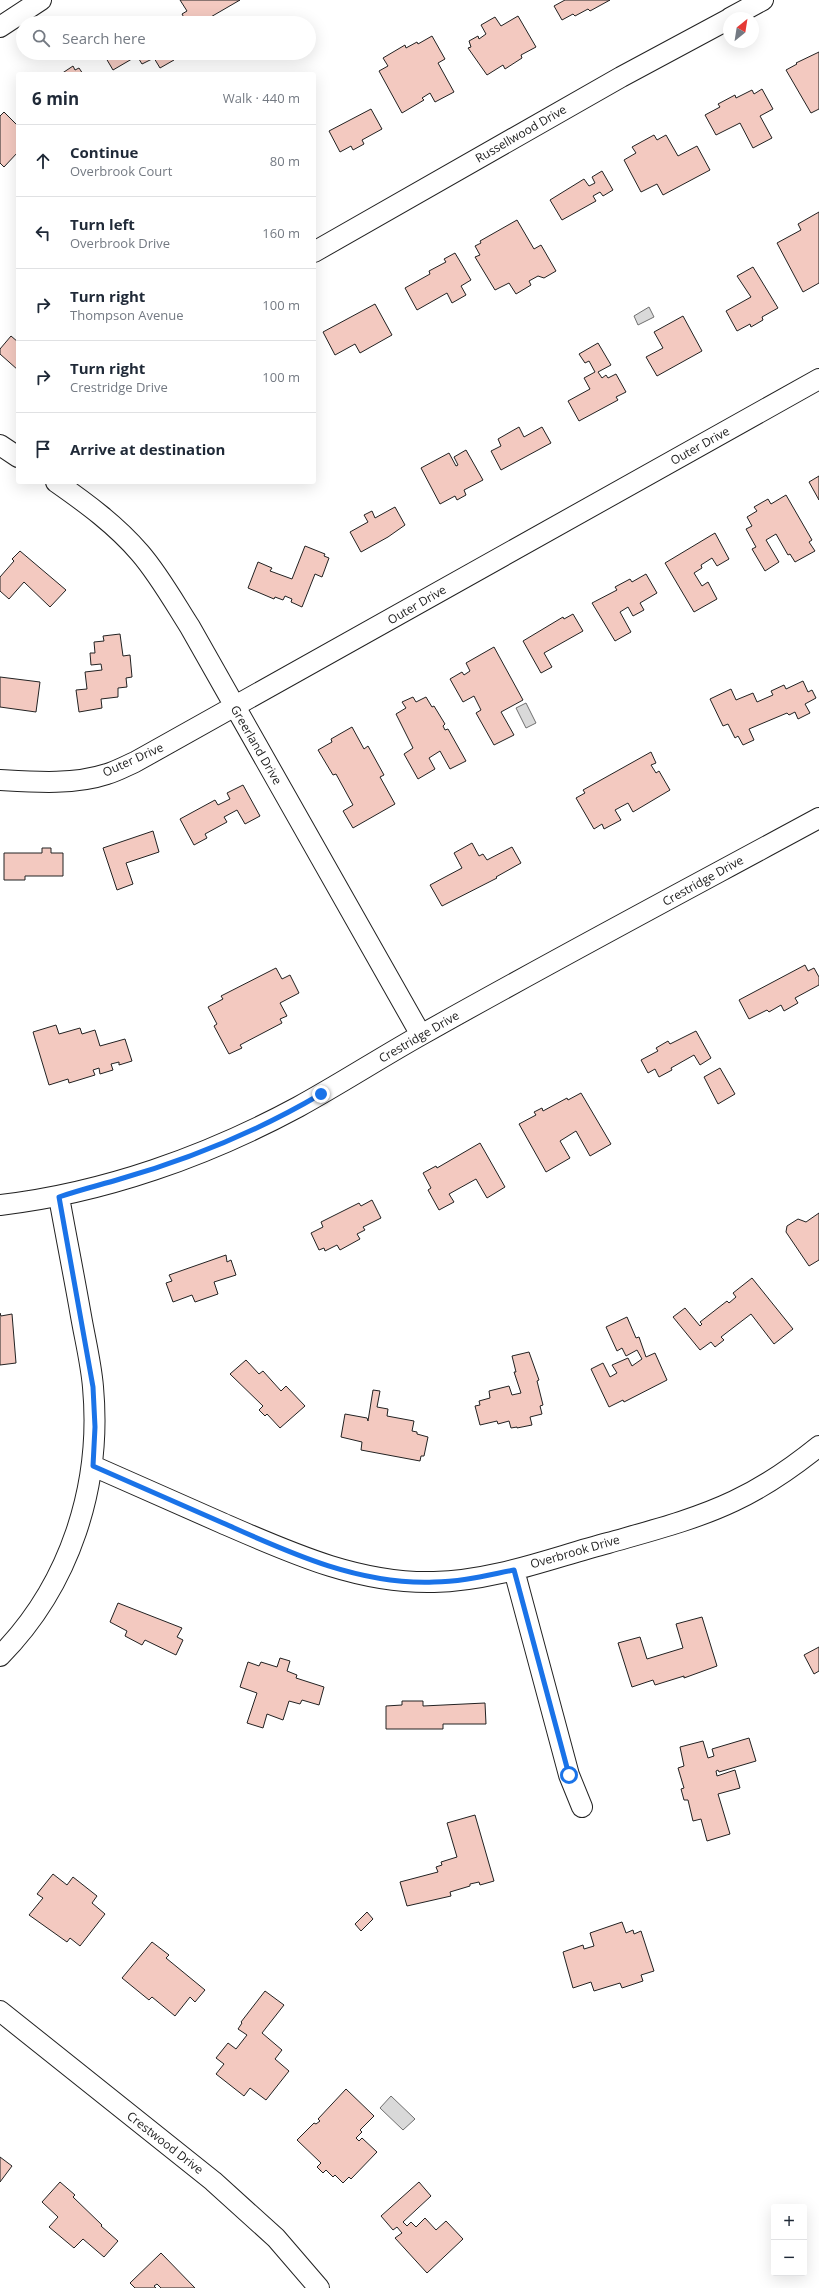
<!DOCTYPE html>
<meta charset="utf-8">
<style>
body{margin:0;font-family:"Open Sans",sans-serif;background:#f2f2f3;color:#1f2937}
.controls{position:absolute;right:12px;bottom:12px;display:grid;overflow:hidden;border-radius:4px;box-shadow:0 4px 16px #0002}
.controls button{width:36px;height:36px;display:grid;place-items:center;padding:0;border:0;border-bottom:1px solid #e0e1e3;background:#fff;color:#1f2937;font:20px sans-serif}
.compass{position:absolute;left:723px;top:12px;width:36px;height:36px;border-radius:50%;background:#fff;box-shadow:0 4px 16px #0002;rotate:30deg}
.stop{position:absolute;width:12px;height:12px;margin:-9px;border:3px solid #1a73e8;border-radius:50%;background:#fff}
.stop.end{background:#1a73e8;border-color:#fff;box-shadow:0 1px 4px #0008}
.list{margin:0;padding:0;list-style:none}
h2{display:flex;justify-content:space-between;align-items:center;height:52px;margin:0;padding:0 16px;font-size:17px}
h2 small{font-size:13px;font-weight:400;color:#747a83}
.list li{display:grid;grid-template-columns:26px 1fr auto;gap:12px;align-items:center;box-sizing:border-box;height:72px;padding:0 16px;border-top:1px solid #e0e1e3}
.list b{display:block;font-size:15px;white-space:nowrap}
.list p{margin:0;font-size:13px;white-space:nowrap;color:#747a83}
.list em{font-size:13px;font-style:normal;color:#747a83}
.icon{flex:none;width:22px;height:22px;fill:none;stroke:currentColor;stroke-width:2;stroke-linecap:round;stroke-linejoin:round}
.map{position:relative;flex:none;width:819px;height:2288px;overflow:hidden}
.search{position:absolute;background:#fff;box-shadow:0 4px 16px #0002;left:16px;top:16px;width:300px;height:44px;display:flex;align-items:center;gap:10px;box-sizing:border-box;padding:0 14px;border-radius:22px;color:#747a83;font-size:15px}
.panel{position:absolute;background:#fff;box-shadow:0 4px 16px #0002;left:16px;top:72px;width:300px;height:412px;border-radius:4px}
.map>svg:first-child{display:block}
.water{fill:#d9d9d9;stroke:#6f6f6f}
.building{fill:#f3c9c0;stroke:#222}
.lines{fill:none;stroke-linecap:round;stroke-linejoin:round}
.minor-casing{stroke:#222;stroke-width:22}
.minor{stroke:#fff;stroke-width:20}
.route{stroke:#1a73e8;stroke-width:5}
.labels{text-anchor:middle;stroke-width:3;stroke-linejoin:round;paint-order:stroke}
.street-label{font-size:12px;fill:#222;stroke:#fff}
</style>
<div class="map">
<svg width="819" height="2288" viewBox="0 0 819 2288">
<rect width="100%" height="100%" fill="#fff"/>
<path class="water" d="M649 307 654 317 638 325 634 316Z
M526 703 536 723 526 728 516 708Z
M391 2096 415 2119 403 2130 380 2108Z"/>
<path class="building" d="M180 0H240L209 18 212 23H187L182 14 187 11Z
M565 0H610L590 11 588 9 575 16 573 14 562 20 554 6Z
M518 16 536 47 521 55 522 58 505 69 503 65 487 75 468 48 471 47 469 41 478 36 479 39 486 34 481 25 495 17 501 26Z
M149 17 153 23H138Z
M432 36 445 59 438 63 454 92 435 102 430 93 422 98 424 100 402 113 379 71 388 66 383 58 405 45 406 48 417 42 418 44Z
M819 52V109L811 113 786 70 797 64 796 63Z
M103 53H170L174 60 160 68 154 58 142 64 137 56 113 70Z
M73 66 75 70 79 68 83 74H61Z
M762 89 773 109 760 116 772 138 753 148 740 123 716 135 705 115 720 107 718 104 735 95 736 98 752 90 754 94Z
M371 109 382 129 362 140 364 144 353 150 351 146 340 152 329 131Z
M4 112 18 126V152L4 167 0 163V116Z
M654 135 657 140 666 135 678 156 697 146 710 170 663 195 657 184 641 192 624 160 636 153 632 147Z
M602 171 613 190 603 196 600 192 593 196 596 201 562 220 550 200 584 179 589 186 595 183 592 177Z
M819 212V283L803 292 777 243 801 230 798 224Z
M517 220 534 249 541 245 556 271 544 278 538 276 529 281 531 285 516 294 509 283 495 290 475 257 480 255 475 246 481 243 480 241Z
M455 253 471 280 461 286 466 295 452 303 447 293 417 310 405 288 430 274 429 271 446 262 444 259Z
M753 267 778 308 762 317 763 320 751 327 750 324 737 331 726 311 751 297 737 276Z
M375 304 392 335 360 353 355 344 335 355 323 332Z
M683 316 702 351 657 376 646 357 663 348 654 332Z
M11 336 18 342V370L0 354V349Z
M598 343 611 365 598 372 602 378 606 375 608 378 616 374 626 392 616 397 618 400 579 421 568 401 590 389 584 378 595 372 589 361 585 363 579 354Z
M519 427 524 437 542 427 551 443 501 470 491 451 501 446 498 439Z
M466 450 483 480 464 490 466 495 457 500 455 496 440 504 421 468 449 453 456 466 458 465 454 457Z
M819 476V500L809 482Z
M786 495 812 540 809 542 815 551 795 562 790 554 788 555 776 534 766 540 779 562 765 571 752 549 756 547 746 529 752 526 747 517 757 511 754 507 768 499 771 504Z
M395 507 405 525 388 537 361 552 350 532 368 522 364 515 372 511 375 518Z
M715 533 729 559 717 566 712 558 701 565 702 568 694 573 702 586 708 582 717 599 694 612 665 563Z
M305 546 325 554 324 556 329 558 322 577 315 574 302 607 291 602 292 599 285 596 283 600 275 597 274 599 248 588 258 562 272 568 270 571 292 579Z
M20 551 66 590 50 607 24 582 9 599 0 591V577L14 561 12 559Z
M646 574 657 593 640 603 644 610 633 616 628 607 620 612 631 632 615 641 592 603 617 590 615 587 630 579 632 582Z
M573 614 583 631 544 653 552 667 541 673 523 641 563 617 564 619Z
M120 634 123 656 130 655 132 677 126 678 127 687 118 688V697L101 699 102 708 79 712 76 690 87 689 85 672 102 670 101 664 91 665 90 653H95L94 642 104 641 103 636Z
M494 647 523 700 501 712 514 735 494 745 476 713 481 710 474 696 463 702 450 679 462 672 464 675 470 671 466 663Z
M0 677 40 682 36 712 0 707Z
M803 681 808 692 812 690 816 698 805 704 810 713 798 719 795 712 789 715 787 713 749 729 754 740 743 745 738 736 735 738 728 724 723 726 710 699 731 689 736 700 753 693 757 702 773 695 771 691 784 685 786 689Z
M413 697 416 702 426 697 432 707 434 706 445 724 443 726 445 730 448 729 466 761 450 769 440 751 429 758 435 769 418 779 404 754 413 748 396 714 406 708 402 702Z
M352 727 364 749 368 746 384 775 380 777 395 804 353 828 343 811 353 805 336 774 333 775 318 750 332 742 331 739Z
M651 752 656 763 651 765 656 773 659 771 670 790 633 812 628 803 615 810 621 820 604 829 602 824 594 829 576 798 585 793 583 790Z
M243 785 260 816 245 824 237 810 224 817 227 822 205 834 207 838 194 845 180 819 215 800 218 805 230 799 227 793Z
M153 831 159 852 126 863 133 884 117 890 103 848Z
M472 843 479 856 483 854 487 860 512 847 521 863 496 877 497 878 442 906 430 885 462 868 454 853Z
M42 848H51V853H63V876H25V880H4V853H42Z
M805 965 808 971 814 968 819 977V985L795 998 798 1003 784 1011 781 1005 769 1012 767 1010 749 1019 739 1000Z
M276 968 282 979 290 975 299 993 280 1003 287 1016 280 1019 282 1023 240 1045 242 1048 229 1054 214 1026 217 1024 208 1007 223 999 221 996Z
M56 1025 59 1034 80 1028 82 1034 95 1030 100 1046 125 1039 132 1061 119 1065V1062L111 1064 113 1070 100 1074 99 1068 93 1070 95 1075 69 1083 68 1079 49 1085 33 1032Z
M696 1031 711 1058 700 1065 694 1055 671 1068 672 1070 659 1077 655 1069 648 1073 641 1060 658 1051 656 1048 668 1041 670 1044Z
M720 1068 735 1094 718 1104 704 1077Z
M581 1093 611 1144 590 1156 576 1131 560 1141 570 1158 546 1172 519 1124 536 1115 534 1112 542 1108 543 1111 567 1098 568 1100Z
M480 1143 505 1187 487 1198 476 1179 449 1194 454 1202 439 1210 428 1190 431 1188 423 1173 436 1166 437 1168Z
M372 1200 381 1218 363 1227 365 1230 357 1234 360 1239 340 1250 337 1245 325 1251 324 1248 319 1250 311 1233 323 1227 321 1222 359 1203 361 1206Z
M819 1213V1260L809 1266 786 1232 787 1226 798 1219 806 1222Z
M226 1255 227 1262 231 1260 236 1275 214 1282 218 1294 195 1302 192 1295 173 1302 166 1283 172 1281 169 1275Z
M752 1278 793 1329 774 1344 751 1314 721 1337 724 1340 715 1347 711 1342 700 1350 673 1317 685 1308 700 1326 702 1324 700 1322 727 1301 729 1303 736 1297 733 1293Z
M0 1313 1 1316 12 1314 16 1363 0 1365Z
M627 1317 636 1338 639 1337 646 1357 655 1353 667 1380 624 1402 623 1400 609 1407 591 1369 603 1363 610 1377 617 1373 612 1365 628 1358 632 1366 642 1359 637 1350 626 1356 622 1348 617 1351 606 1327Z
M529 1352 539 1380 537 1381 543 1405 540 1406 542 1414 530 1417 532 1425 517 1428V1427L511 1428 509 1421 498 1424 497 1421 480 1425 475 1406 480 1405 479 1401 490 1398 489 1391 509 1386 512 1395 521 1393 514 1372H516L512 1356Z
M246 1360 259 1374 263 1371 281 1391 286 1386 305 1406 280 1428 267 1414 265 1416 259 1410 263 1406 230 1374Z
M373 1390 380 1391 377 1407 388 1409 387 1416 414 1421 412 1431 417 1432V1434L428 1437 424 1456H421L420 1461 361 1450 362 1442 341 1437 345 1414 367 1418 368 1421Z
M118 1603 182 1628 177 1637 183 1640 176 1655 145 1640 142 1645 125 1636 127 1631 110 1622Z
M702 1617 717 1666 684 1678V1676L655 1685 653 1680 632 1687 618 1643 640 1637 647 1659 683 1648 676 1624Z
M819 1647V1671L814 1674 804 1655Z
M280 1658 290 1661 287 1671 297 1675 296 1678 324 1687 319 1705 302 1700 300 1704 289 1701 283 1720 267 1714 263 1728 247 1723 257 1693 240 1687 248 1662 259 1666 261 1662 277 1667Z
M402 1701H423V1706L485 1703 486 1724H443V1729H386V1706L402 1705Z
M749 1738 756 1761 719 1772 718 1770 716 1771 717 1776 735 1770 740 1788 718 1794 730 1834 707 1841 701 1819 693 1821 688 1800H684L681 1789 684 1788 678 1768 684 1766 680 1747 703 1741 708 1758 714 1756 712 1749Z
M475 1815 494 1881 480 1885 479 1882 470 1884V1886L450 1892 451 1896 407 1906 400 1882 438 1872 436 1867 442 1865 441 1862 457 1857 447 1823Z
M53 1874 67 1885 73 1877 97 1896 92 1903 105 1914 80 1946 70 1938 67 1942 29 1915 43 1898 37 1894Z
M367 1912 373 1919 361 1931 355 1924Z
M622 1922 626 1933 633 1930 634 1934 641 1931 654 1971 641 1975 643 1981 622 1988 620 1983 594 1991 591 1982 573 1988 563 1952 583 1945 584 1949 594 1946 590 1933Z
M152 1942 169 1955 166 1958 205 1990 195 2002 190 1997 175 2016 152 1997 149 2000 122 1978Z
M265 1991 284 2005 262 2033 282 2050 275 2059 289 2071 266 2100 250 2088 244 2096 216 2074 224 2064 216 2058 228 2043 236 2049 247 2035 238 2029 242 2023 241 2022Z
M346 2089 374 2116 360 2130 362 2132 356 2138 359 2141 362 2138 377 2152 351 2179 349 2177 343 2183 335 2175 333 2177 326 2170 323 2173 317 2167 321 2163 297 2140 314 2123 316 2124 320 2121 318 2119Z
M0 2157 12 2166 0 2182Z
M60 2182 75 2195 73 2197 102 2225 101 2226 118 2241 104 2257 83 2239 74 2248 49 2227 58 2217 42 2202Z
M419 2182 431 2196 403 2222 407 2226 411 2222 416 2227 425 2218 436 2230 446 2221 463 2239 427 2273 395 2238 402 2233 397 2227 393 2230 381 2216Z
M161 2253 195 2288H161L157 2284 154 2286 156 2288H135L130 2283Z"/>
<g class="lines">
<g class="minor-casing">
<path id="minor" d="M730 18 763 0
M0 27 41 0
M314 252 621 77 729 19
M0 445 18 457
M56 482C86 503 116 525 140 553 159 575 174 602 190 627L421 1035
M0 780C34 782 74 785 107 774 117 771 126 766 135 762L819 379
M0 1205C104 1193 207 1156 298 1107 340 1084 380 1058 421 1035 552 961 686 890 819 818
M93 1466C136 1485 179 1504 222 1523 289 1552 358 1584 434 1582 494 1581 551 1558 608 1543 650 1531 694 1520 734 1501 764 1487 793 1467 819 1446
M514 1570 569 1775 582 1807
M0 1656C70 1585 102 1486 93 1387 91 1363 85 1339 81 1316 74 1276 66 1236 59 1197
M0 2011 213 2181 276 2238 319 2288"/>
</g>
<use href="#minor" class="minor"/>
</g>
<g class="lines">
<path class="route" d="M321 1094C258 1131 190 1159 120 1179 100 1185 79 1190 59 1197L93 1387 95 1427 93 1466C137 1485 180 1504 223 1523 290 1553 359 1585 434 1582 461 1582 488 1575 514 1570L569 1775"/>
</g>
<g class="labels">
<g class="street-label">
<text transform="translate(521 134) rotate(-30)" y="4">Russellwood Drive</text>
<text transform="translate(700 446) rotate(-29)" y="4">Outer Drive</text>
<text transform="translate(417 605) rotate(-30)" y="4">Outer Drive</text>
<text transform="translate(256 745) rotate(60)" y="4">Greerland Drive</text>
<text transform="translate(133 760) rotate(-24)" y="4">Outer Drive</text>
<text transform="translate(703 881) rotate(-29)" y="4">Crestridge Drive</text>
<text transform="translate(419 1037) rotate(-30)" y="4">Crestridge Drive</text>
<text transform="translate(575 1552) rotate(-16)" y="4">Overbrook Drive</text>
<text transform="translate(165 2143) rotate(38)" y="4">Crestwood Drive</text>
</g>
</g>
</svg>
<div class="controls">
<button>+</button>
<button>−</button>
</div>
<svg class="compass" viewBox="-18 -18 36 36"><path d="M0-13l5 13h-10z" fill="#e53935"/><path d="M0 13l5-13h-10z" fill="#747a83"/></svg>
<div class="stop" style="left:569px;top:1775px"></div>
<div class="stop end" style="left:321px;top:1094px"></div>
<div class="search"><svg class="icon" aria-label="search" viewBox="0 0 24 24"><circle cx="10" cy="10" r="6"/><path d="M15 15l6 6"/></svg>Search here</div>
<section class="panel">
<h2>6 min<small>Walk · 440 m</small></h2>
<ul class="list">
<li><svg class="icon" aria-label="ahead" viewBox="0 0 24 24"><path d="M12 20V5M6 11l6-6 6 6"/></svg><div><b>Continue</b><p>Overbrook Court</p></div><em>80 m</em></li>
<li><svg class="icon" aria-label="left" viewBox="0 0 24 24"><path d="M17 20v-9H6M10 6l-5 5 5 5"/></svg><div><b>Turn left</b><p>Overbrook Drive</p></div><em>160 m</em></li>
<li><svg class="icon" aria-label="right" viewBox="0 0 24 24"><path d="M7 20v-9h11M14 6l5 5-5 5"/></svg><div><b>Turn right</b><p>Thompson Avenue</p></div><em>100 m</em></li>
<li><svg class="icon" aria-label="right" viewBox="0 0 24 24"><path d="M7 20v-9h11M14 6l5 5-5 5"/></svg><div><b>Turn right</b><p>Crestridge Drive</p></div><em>100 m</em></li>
<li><svg class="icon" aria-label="arrive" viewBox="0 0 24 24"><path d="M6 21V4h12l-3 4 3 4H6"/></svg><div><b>Arrive at destination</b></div></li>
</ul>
</section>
</div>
